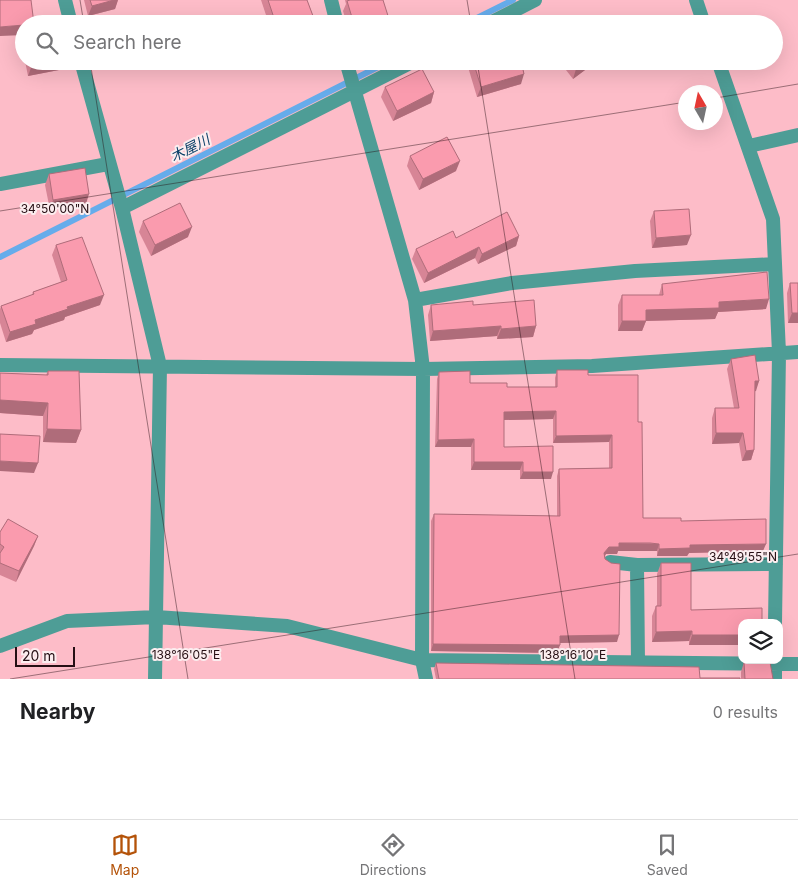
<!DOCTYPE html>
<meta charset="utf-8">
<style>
body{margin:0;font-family:Inter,"Noto Sans JP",sans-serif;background:#f6f6f6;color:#202124}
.controls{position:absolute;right:15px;bottom:15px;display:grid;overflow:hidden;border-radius:10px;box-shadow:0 5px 20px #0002}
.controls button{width:45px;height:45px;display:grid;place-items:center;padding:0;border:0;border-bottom:1px solid #e0e0e0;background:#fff;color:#202124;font:25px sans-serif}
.compass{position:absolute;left:678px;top:85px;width:45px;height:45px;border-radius:50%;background:#fff;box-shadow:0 5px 20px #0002;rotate:351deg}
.scale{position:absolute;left:15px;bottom:12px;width:60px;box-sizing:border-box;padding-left:5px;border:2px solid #260f14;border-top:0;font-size:14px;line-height:18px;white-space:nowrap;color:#260f14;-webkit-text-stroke:4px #fbedef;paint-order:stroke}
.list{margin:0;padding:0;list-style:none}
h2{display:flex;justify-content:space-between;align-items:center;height:65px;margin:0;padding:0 20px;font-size:21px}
h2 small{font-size:16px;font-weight:400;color:#757577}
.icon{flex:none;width:28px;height:28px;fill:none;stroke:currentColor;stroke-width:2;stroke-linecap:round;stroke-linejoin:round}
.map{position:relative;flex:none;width:798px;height:679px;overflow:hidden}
.search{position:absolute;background:#fff;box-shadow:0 5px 20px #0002;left:15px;right:15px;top:15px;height:55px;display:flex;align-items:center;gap:12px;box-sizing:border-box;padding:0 18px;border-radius:28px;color:#757577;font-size:19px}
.sheet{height:140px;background:#fff}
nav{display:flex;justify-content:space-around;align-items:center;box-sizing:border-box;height:70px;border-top:1px solid #e0e0e0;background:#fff;font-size:14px;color:#757577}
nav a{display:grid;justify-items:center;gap:2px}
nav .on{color:#b45309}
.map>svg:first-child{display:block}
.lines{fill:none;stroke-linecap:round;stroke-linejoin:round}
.stream{stroke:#66aceb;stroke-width:6}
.minor{stroke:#4e9d96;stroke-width:14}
.wall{fill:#d78596}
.shaded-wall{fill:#af6c7a}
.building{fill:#fa9bae;stroke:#af6c7a}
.ticks{fill:none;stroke:#260f14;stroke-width:1;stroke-opacity:0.45}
.labels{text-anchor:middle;stroke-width:4;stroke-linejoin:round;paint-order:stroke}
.water-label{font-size:14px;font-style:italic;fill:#0a4068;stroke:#fbedef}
.ticks-label{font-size:12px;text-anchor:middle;fill:#260f14;stroke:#fbedef;stroke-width:4;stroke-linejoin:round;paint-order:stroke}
</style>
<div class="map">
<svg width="798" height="679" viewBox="0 0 798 679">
<rect width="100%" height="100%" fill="#fdbcc8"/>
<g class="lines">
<path class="stream" d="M465 24 513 0
M0 257 390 61"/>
<path class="minor" d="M65 0 71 24
M331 0 337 24
M696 0 704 24
M488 24 535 0
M81 61 122 208 160 366 155 679
M346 61 415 300 423 369 422 660 426 679
M718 61 773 219 779 353 775 623
M749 146 798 135
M0 184 108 164
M122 208 414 61
M415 300 512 283 635 271 775 264
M0 365 423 369 592 366 798 352
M610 562 637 565 776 564
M637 565 638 663
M0 646 67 621 156 617 287 626 422 660 798 664
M775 679V660"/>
</g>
<path class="wall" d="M84 0H118L115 9 88 16Z
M261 0H307L316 24H269Z
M345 0H383L387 24H347L343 11 346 4Z
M25 61H67L64 69 28 76Z
M282 61H298L284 67Z
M470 61H521V84L477 97 468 67Z
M559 61H597L573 79Z
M385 87 434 92 431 103 393 121 381 97Z
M410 156 456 171 419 190 407 166Z
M49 174 86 204 50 210 45 185Z
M654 211 687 245 652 248 650 221Z
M143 221 188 237 151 256 139 232Z
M519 236 516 246 478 264 475 258 424 283 412 259 416 249 456 238Z
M56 245 100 305 65 317 64 320 34 330 32 334 6 342 0 323V309L1 306 32 295 33 292 61 282 52 255Z
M790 283H798V323H788L787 293Z
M662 284 766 309 718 312 715 319 646 321 642 331H618V305L622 295H659Z
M431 305 536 326 533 337 497 339V336L430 341 428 315Z
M731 359 759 381 755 391 754 450 751 460 742 461 739 443 712 444V418L715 408H734L727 369Z
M557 370 588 375 638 422 643 518 681 521 763 551 689 553 687 556H657V551H618L617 554H606L605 556 617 642 560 643 557 653 431 651V521L434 514 557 516V476L559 469 609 468V442L553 443V419L504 420V447L551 479H520V470H471V447H435L437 379 439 372 470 383 507 387H555V378Z
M48 371 81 430 76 443 43 442V416L0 413V373L46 375Z
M0 532 38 536 34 546 16 582 0 575Z
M661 563 691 610 742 623V655H740L739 645H689V641L652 642V616L656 606H657V574Z
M744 662 773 679H741V672Z
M436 663 700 678 740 679H436L434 669Z"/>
<path class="shaded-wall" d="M114 0H118L115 9 88 16 92 6Z
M389 19 387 24H373Z
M24 25V35L0 36V27Z
M55 61H67L64 69 28 76 32 65Z
M286 61H298L284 67Z
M587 61H597L573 79 576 69Z
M524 74 521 84 477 97 481 87Z
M434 92 431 103 393 121 397 111Z
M460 161 456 171 419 190 423 179Z
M89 194 86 204 50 210 53 200Z
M192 227 188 237 151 256 155 245Z
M691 235 687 245 652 248 656 238Z
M519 236 516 246 478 264 482 254Z
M479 247 475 258 424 283 428 273Z
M104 295 100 305 65 317 64 320 34 330 32 334 6 342 10 332 35 320 67 307Z
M769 299 766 309 718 312 715 319 643 321 646 310 719 302Z
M792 313H798V323H788Z
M622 321H646L642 331H618Z
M501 326 497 336 430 341 433 331Z
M536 326 533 337 497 339 501 329Z
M755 381H759L756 391 751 392Z
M0 400 48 403 43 416 0 413Z
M556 411 553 419 502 420 504 412Z
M47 429 81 430 76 443 43 442Z
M716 433H743L739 443 712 444Z
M612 435 609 442 553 443 556 436Z
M474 439 471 447H435L438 440Z
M754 450 751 460 742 461 746 451Z
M0 461 38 463 34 473 0 471Z
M474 462H523L520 470H471Z
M523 472H553L551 479H520Z
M38 536 34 546 16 582 19 571Z
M619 543 659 544 657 551H618L617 554H606L601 561 604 553 609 547Z
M766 544 763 551 689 553 687 556H657L659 549 690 545Z
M692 631 689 641 652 642 656 632Z
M619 635 617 642 557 643 560 636Z
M692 635H742V638L739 645H689Z
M433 644 560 645 557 653 431 651Z"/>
<path class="building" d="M0 0H31L34 24H24V25L0 27Z
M90 0H114L92 6Z
M268 0H307L316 24H276Z
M350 0H383L389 19 373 24H354L347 1Z
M594 17 599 24H585Z
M31 61H55L32 65Z
M473 61H521L524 74 481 87Z
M570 61H587L576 69Z
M422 69 434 92 397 111 385 87Z
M447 137 460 161 423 179 410 156Z
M85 168 89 194 53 200 49 174Z
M180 203 192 227 155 245 143 221Z
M689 209 691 235 656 238 654 211Z
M507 212 519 236 482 254 479 247 428 273 416 249 453 231 456 238Z
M82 237 104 295 67 307 68 309 35 320 36 324 10 332 1 306 34 294 33 292 67 280 56 245Z
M767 272 769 299 719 302V308L646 310V321H622V295H663L662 284Z
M790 283H798V313H792Z
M534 300 536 326 501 329V326L433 331 431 305 473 301V305Z
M755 355 759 381H755L754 450 746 451 743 433H716L715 408H739L731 359Z
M557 370H588V375H638V422H642L643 518H681V521L766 519V544L690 545V548L659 549V544L650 543H619V547H609L604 553 605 559 611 563 620 564 619 635 560 636V645L433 644 434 514 560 516 559 469 612 468V435L556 436V411L504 412V447L553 446V472H523V462H474V439L438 440 439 372 470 371V383H507V387H557Z
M48 371H79L81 430 47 429 48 403 0 400V373L48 375Z
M0 434 40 436 38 463 0 461Z
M8 519 38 536 19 571 0 563V553L4 547 0 544V532Z
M661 563H691V610L762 608V623H742V635H692V631L656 632V606H661Z
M744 662H770L773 679H745Z
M436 663 699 667 700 678H740V679H439Z"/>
<path class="ticks" d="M80 0 84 24M467 0 471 24M90 61 188 679M477 61 575 679M716 98 798 84M0 211 686 102M10 679 798 554"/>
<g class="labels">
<g class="water-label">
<text transform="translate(190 148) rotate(-27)" y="5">木屋川</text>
</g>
</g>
<g class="ticks-label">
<text x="55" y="213">34°50'00"N</text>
<text x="743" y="561">34°49'55"N</text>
<text x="186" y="659">138°16'05"E</text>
<text x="573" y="659">138°16'10"E</text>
</g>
</svg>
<div class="controls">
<button><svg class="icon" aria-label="layers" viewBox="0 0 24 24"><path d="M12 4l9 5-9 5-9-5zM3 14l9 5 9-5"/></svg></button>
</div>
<svg class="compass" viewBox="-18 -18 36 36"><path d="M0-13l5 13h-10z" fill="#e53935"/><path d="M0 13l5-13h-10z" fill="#757577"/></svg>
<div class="scale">20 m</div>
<div class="search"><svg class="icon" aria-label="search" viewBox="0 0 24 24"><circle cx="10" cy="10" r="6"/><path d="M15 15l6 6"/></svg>Search here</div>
</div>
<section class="sheet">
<h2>Nearby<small>0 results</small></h2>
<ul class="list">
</ul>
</section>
<nav>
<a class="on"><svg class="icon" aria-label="map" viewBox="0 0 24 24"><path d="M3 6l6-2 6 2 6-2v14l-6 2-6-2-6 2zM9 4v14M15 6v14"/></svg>Map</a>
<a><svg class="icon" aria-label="directions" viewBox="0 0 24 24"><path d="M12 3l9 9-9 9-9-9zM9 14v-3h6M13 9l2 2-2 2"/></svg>Directions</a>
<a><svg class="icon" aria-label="saved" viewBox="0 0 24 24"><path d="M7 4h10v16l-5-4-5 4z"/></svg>Saved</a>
</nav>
